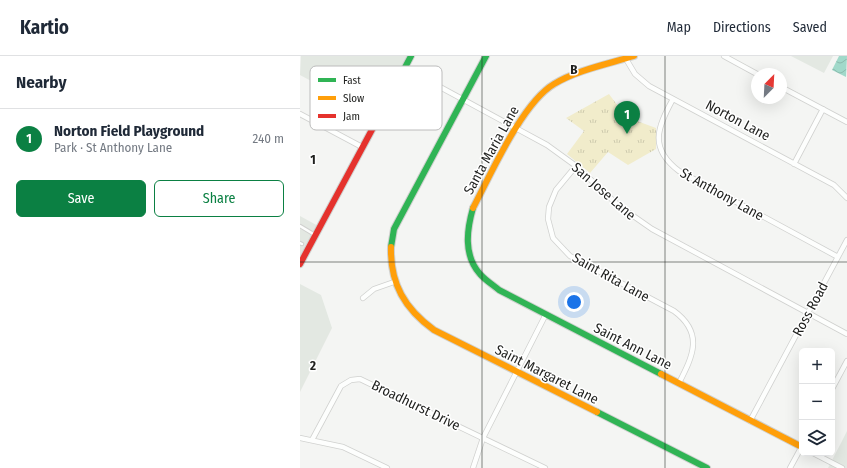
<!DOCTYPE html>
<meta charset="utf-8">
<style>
body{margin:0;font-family:"Fira Sans Condensed",sans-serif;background:#f6f6f7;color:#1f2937}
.controls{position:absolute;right:12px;bottom:12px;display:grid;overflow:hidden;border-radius:6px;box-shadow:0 4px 16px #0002}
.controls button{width:36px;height:36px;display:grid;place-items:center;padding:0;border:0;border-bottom:1px solid #e0e1e3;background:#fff;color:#1f2937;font:20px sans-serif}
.compass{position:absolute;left:451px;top:12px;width:36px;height:36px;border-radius:50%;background:#fff;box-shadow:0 4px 16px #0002;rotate:24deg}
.you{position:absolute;left:274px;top:246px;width:14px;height:14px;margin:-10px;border:3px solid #fff;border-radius:50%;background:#1a73e8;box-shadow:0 0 0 6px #1a73e833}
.badge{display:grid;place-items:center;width:26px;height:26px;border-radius:50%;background:#0b8043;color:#fff;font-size:13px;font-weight:700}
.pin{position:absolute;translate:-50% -33px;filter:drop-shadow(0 1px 2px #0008)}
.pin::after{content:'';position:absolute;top:21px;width:14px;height:12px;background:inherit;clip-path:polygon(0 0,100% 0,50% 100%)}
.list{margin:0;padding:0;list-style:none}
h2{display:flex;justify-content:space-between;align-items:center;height:52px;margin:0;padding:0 16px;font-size:17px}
h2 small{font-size:13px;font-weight:400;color:#747a83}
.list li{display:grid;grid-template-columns:26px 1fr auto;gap:12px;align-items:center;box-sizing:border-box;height:60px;padding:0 16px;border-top:1px solid #e0e1e3}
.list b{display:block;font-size:15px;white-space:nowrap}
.list p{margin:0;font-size:13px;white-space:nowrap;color:#747a83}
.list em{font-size:13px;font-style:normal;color:#747a83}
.actions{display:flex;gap:8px;padding:12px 16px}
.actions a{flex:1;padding:9px 0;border:1px solid #0b8043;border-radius:6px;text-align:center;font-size:14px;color:#0b8043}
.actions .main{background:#0b8043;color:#fff}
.icon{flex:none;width:22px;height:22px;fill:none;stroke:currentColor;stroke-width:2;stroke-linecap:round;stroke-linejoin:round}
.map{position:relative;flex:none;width:547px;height:412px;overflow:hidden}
header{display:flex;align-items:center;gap:24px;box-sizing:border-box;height:56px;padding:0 20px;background:#fff;border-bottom:1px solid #e0e1e3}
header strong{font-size:19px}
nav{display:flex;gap:22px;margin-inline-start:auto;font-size:14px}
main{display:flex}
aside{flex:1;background:#fff}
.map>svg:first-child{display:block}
.built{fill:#e3e8e2}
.park{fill:url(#park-tufts)}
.water{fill:url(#water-waves)}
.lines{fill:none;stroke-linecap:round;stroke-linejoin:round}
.lane-casing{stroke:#d0d1cf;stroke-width:4.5}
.street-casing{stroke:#d0d1cf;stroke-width:6}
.fast-casing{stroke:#d0d1cf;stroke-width:8}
.slow-casing{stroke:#d0d1cf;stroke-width:8}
.jam-casing{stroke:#d0d1cf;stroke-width:8}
.lane{stroke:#fdfefd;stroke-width:2.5}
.street{stroke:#fdfefd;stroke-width:4.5}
.fast{stroke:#30b455;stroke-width:6}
.slow{stroke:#ff9f0a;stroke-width:6}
.jam{stroke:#e5322d;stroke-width:6}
.grid{fill:none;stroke:#1f201e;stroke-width:1;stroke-opacity:0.55}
.labels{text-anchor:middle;stroke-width:3;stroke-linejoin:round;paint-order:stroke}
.street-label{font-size:14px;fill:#1f201e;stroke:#fff}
.key{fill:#fff;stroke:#bcbcbc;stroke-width:1}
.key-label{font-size:11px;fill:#1f201e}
.grid-label{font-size:13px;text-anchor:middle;font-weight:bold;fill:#1f201e;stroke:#fff;stroke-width:3;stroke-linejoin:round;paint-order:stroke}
</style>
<header>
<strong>Kartio</strong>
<nav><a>Map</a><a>Directions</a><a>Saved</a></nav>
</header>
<main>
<aside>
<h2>Nearby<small></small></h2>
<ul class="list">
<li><span class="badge">1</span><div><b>Norton Field Playground</b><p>Park · St Anthony Lane</p></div><em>240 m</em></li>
</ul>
<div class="actions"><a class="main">Save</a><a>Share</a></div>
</aside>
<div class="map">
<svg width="547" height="412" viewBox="0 0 547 412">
<defs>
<pattern id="park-tufts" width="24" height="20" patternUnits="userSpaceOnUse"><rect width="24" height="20" fill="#f1eccb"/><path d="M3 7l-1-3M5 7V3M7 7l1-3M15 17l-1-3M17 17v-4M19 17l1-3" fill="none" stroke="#cecaae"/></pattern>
<pattern id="water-waves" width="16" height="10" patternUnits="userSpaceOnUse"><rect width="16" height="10" fill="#a1d9ca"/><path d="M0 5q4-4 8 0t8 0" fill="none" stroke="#8abaad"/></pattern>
</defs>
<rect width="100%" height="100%" fill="#f4f5f3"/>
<path class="built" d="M1 0H111L78 61 0 19Z
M491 0H533L524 17Z
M0 160 20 171 0 208Z
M0 228 21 239 32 272 0 336Z
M547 375V412H528L541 387Z"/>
<path class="park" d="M309 38 326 61 356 72V93L328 109 308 96 290 117 267 98 284 75 266 62Z"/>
<path class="water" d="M539 0H547L546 21 532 14Z"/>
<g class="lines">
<g class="lane-casing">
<path id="lane" d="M0 170 15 179
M0 187 2 188"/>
</g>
<g class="street-casing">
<path id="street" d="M424 0 457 18
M326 3 335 18 349 30 534 129 547 142
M105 12 247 89 276 110 319 150 352 173 547 278
M481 31 547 66
M373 43C357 72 349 92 379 115L538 201
M0 58 62 91
M494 108 523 53
M276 110 256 134 249 151 248 163 253 182 270 200 374 255C404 277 393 300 379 327
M63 242 74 233 94 226
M532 333 547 305
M450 365 547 184
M0 382 43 391 87 412
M12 384 41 330 51 324 60 323 245 412
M513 397 542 412
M173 412 183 382 246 258
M490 412 502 390"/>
</g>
<g class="fast-casing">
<path id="fast" d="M82 55 111 0
M173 152C167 173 163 199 180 218 185 224 193 229 199 234L361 318
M91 191 94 173 186 0
M297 356 407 412"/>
</g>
<g class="slow-casing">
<path id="slow" d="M173 152C191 118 222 47 254 28 277 14 308 8 334 0
M91 191C90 228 105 253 134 274L297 356
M361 318 502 391"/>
</g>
<g class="jam-casing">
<path id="jam" d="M0 208 82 55"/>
</g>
<use href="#lane" class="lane"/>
<use href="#street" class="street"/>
<use href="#fast" class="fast"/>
<use href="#slow" class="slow"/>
<use href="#jam" class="jam"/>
</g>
<path class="grid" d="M182 0V412M365 0V412M0 206H547"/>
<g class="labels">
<g class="street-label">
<text transform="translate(438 64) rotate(28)" y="5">Norton Lane</text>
<text transform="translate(191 94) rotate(-61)" y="5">Santa Maria Lane</text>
<text transform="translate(304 135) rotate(41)" y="5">San Jose Lane</text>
<text transform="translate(422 138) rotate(29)" y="5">St Anthony Lane</text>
<text transform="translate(311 221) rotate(29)" y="5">Saint Rita Lane</text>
<text transform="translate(510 253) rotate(-62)" y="5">Ross Road</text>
<text transform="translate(333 290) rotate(27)" y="5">Saint Ann Lane</text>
<text transform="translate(247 318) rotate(27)" y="5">Saint Margaret Lane</text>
<text transform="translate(116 349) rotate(26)" y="5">Broadhurst Drive</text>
</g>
</g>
<rect x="10" y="10" width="132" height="64" rx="6" class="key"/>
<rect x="18" y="22" width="18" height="4" fill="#30b455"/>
<rect x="18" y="40" width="18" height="4" fill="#ff9f0a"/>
<rect x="18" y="58" width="18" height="4" fill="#e5322d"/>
<g class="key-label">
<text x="43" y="28">Fast</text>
<text x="43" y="46">Slow</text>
<text x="43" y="64">Jam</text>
</g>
<g class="grid-label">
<text x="274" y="18">B</text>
<text x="13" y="108">1</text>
<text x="13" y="314">2</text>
</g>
</svg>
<div class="controls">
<button>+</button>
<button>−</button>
<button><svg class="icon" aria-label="layers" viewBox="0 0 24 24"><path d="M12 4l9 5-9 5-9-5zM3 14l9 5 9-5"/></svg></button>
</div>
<svg class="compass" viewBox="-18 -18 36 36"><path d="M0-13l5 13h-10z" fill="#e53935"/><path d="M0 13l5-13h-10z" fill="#747a83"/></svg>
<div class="you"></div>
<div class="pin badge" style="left:327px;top:78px">1</div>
</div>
</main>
